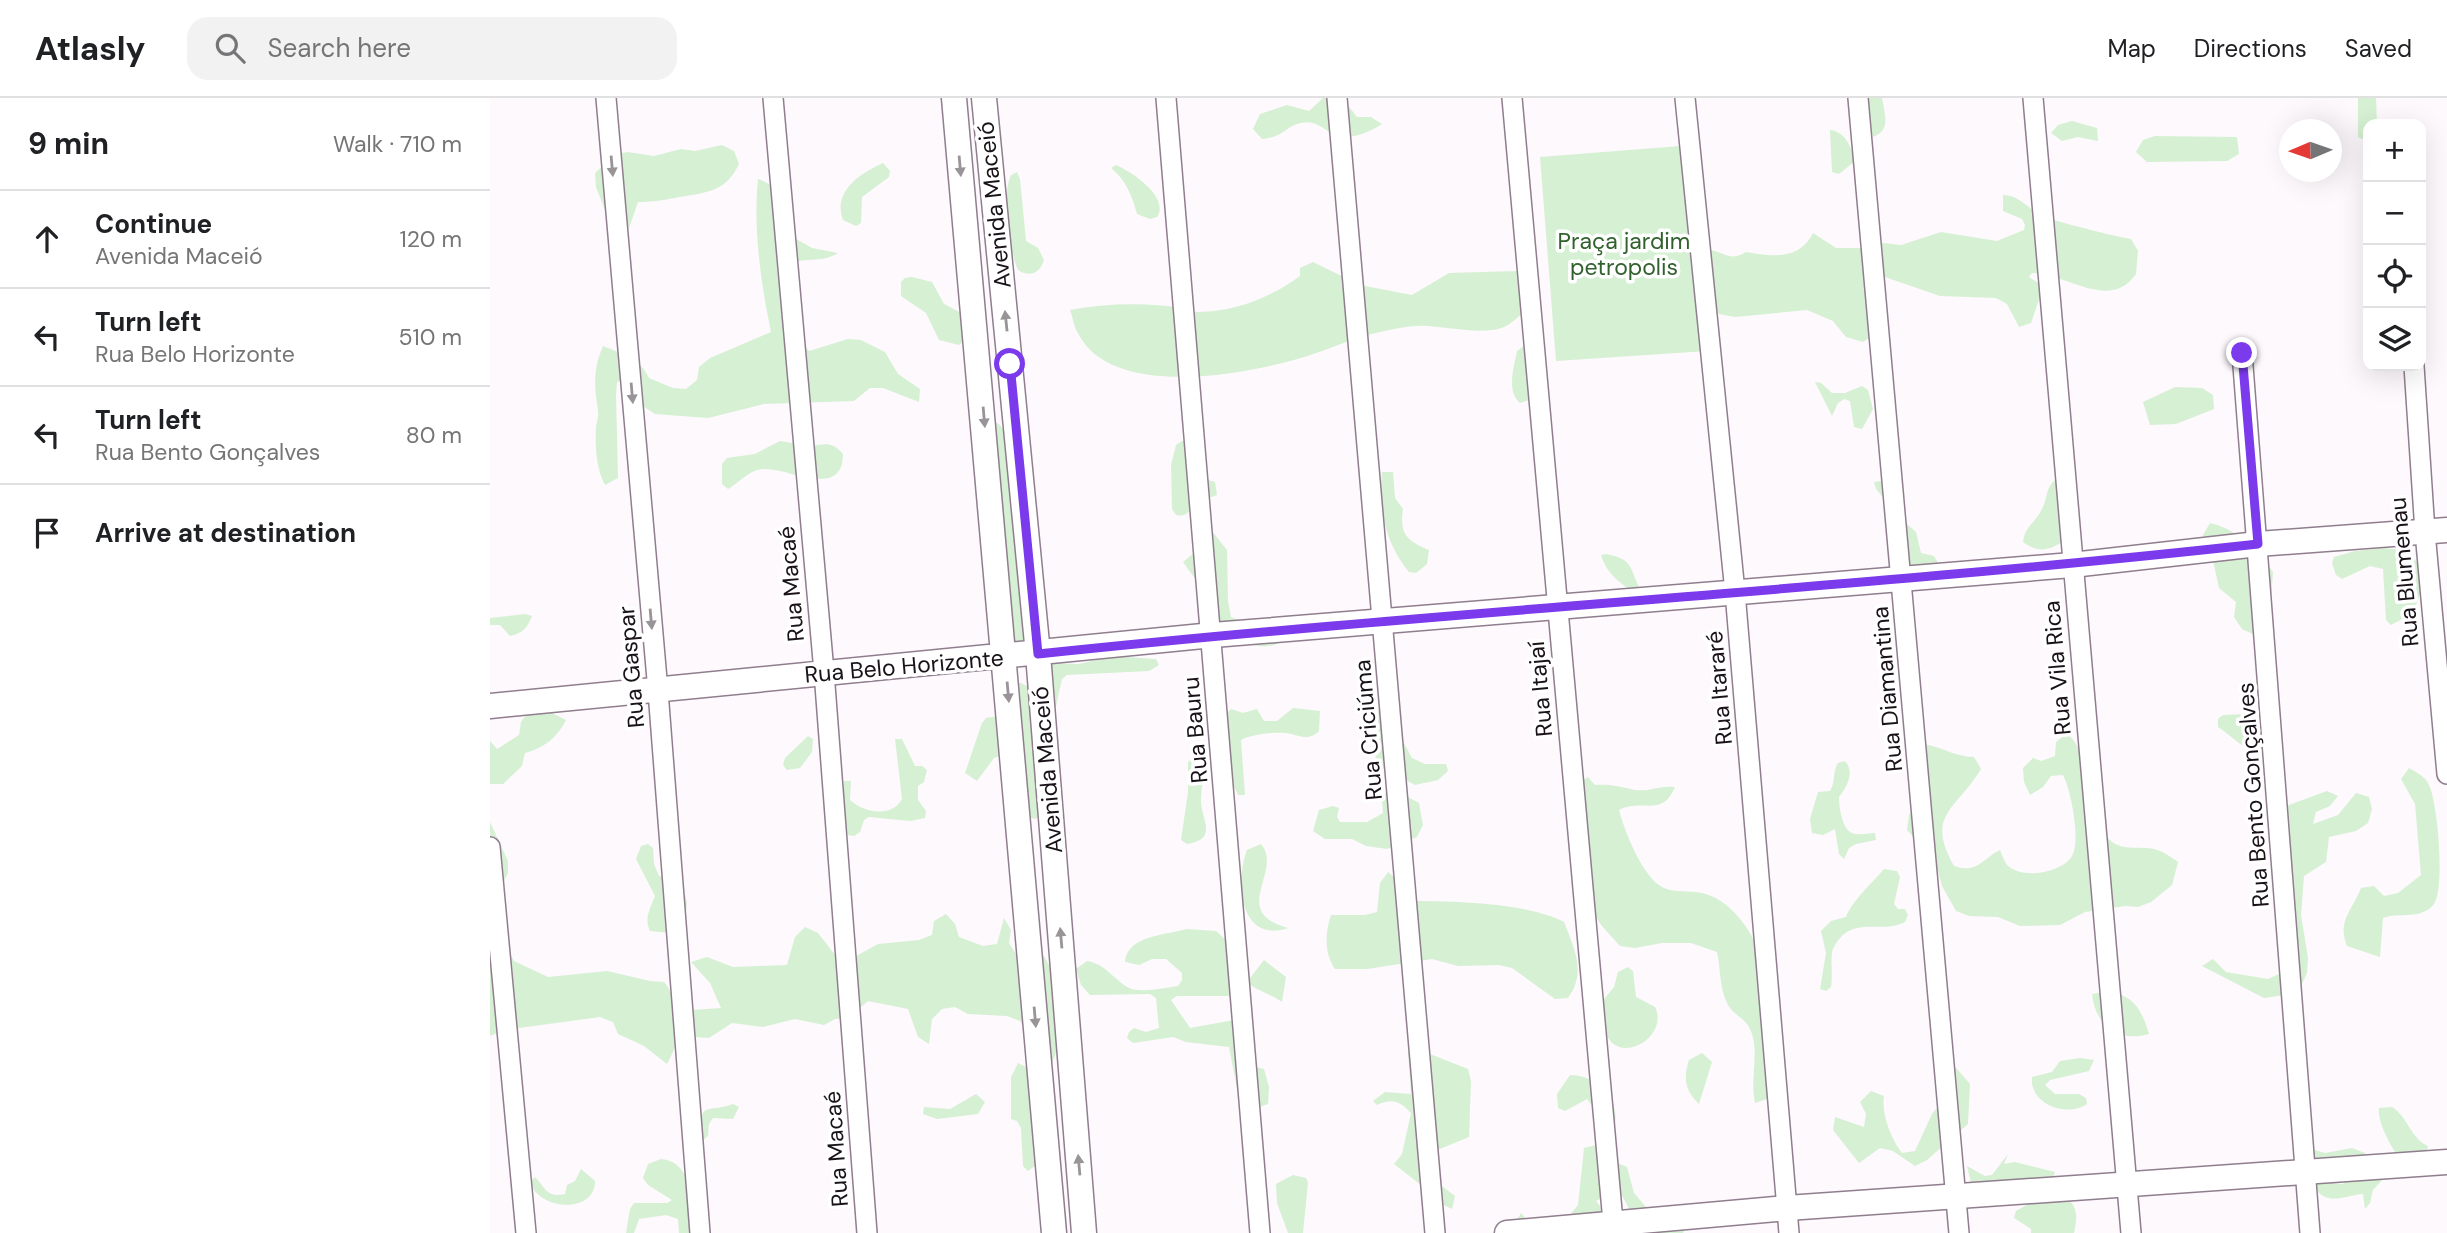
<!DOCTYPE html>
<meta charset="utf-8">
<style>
body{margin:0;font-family:"DM Sans",sans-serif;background:#f2f2f2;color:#202124}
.controls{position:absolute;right:21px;top:21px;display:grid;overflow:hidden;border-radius:14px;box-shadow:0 7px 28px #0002}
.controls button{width:63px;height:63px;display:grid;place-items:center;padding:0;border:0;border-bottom:2px solid #e0e0e0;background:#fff;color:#202124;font:35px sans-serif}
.compass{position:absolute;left:1789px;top:21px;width:63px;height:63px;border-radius:50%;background:#fff;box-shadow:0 7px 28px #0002;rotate:268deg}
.stop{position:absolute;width:21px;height:21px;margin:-16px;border:5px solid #7c3aed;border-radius:50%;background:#fff}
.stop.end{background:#7c3aed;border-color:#fff;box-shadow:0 2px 7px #0008}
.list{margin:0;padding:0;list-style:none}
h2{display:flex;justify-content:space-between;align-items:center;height:91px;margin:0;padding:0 28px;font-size:30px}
h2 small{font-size:23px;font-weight:400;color:#757577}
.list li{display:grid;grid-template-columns:46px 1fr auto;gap:21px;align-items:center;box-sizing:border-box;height:98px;padding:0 28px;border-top:2px solid #e0e0e0}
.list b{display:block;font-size:26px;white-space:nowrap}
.list p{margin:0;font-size:23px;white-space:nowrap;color:#757577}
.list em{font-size:23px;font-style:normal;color:#757577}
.icon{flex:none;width:38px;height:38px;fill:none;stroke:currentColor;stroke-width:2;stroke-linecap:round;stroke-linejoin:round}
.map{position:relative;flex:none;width:1957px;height:1135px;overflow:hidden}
header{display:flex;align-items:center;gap:42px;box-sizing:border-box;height:98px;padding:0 35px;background:#fff;border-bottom:2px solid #e0e0e0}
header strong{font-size:33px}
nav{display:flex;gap:38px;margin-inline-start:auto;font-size:24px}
.search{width:490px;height:63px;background:#f2f2f2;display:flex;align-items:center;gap:18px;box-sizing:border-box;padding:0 24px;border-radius:21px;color:#757577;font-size:26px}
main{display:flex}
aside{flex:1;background:#fff}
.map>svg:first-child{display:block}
.green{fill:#d6f0d3}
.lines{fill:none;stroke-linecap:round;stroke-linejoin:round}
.minor-casing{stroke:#907d8e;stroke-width:22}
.tertiary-casing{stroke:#907d8e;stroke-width:27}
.minor{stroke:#fff;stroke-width:19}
.tertiary{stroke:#fff;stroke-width:24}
.oneway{fill:#989497}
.route{stroke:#7c3aed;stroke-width:9}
.labels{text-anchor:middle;stroke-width:7;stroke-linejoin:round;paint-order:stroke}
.street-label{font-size:23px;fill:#191218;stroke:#fff}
.park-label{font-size:23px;fill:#31622d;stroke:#fff}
</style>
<header>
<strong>Atlasly</strong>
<div class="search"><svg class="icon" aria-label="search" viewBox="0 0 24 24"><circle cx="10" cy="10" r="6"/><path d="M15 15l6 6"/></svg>Search here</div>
<nav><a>Map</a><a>Directions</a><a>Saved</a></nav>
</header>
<main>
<aside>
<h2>9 min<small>Walk · 710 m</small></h2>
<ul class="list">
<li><svg class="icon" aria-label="ahead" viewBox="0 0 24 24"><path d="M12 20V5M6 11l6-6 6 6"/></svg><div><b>Continue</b><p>Avenida Maceió</p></div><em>120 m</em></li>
<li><svg class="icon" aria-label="left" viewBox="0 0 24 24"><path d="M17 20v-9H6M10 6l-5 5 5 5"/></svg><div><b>Turn left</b><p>Rua Belo Horizonte</p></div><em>510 m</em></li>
<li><svg class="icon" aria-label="left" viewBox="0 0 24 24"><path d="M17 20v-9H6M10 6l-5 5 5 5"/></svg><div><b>Turn left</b><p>Rua Bento Gonçalves</p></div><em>80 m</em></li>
<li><svg class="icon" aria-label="arrive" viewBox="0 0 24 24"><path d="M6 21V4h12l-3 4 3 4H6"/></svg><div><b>Arrive at destination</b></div></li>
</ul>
</aside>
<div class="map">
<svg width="1957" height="1135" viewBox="0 0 1957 1135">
<rect width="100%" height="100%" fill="#fdf9fd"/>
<path class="green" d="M833 0H852L867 19H881L892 26C879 35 856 44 841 35 831 29 824 22 811 25 795 28 795 39 772 41L763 31 770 16 797 7 819 13Z
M1371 0H1392C1394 15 1402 32 1383 39Z
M1868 0H1886L1887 26H1878V44L1868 39Z
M1582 23 1607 30 1608 43 1588 39 1572 43 1561 35 1568 27Z
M1340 32C1356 34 1361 49 1365 63L1349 76 1342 74Z
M1665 38 1747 39 1749 56 1737 63 1657 64 1646 54 1653 42Z
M232 47 244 53 249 66C238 88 226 93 202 97 181 100 171 104 148 104L139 130 120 125 106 89 105 75 125 56 138 54 164 58 191 51 205 53Z
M1203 47 1217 253 1066 263 1050 59Z
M393 65 400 73 399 79 372 99 371 125 366 128 353 122C342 93 371 75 393 65Z
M626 67C642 74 680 99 667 119L660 121 647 116C642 98 636 82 621 70Z
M527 74 530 81 536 143 548 150 554 162C550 175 540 180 528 172 519 151 511 99 521 77Z
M268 81C295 90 294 111 299 137L322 150 348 155C331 166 317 158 300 166L309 242 319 253 358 241 371 242 395 254 408 276 430 291 429 304 393 290H380L364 303 274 306 218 320 165 316 142 301 139 279 127 284 126 297 128 380 115 387C106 370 105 348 106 329 107 323 109 318 108 312 104 289 103 271 113 248 132 256 150 260 159 280L183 290 196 291 207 282 209 269 220 260 281 234C271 185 263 131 268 81Z
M1513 97C1533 97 1541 117 1560 121 1586 128 1613 136 1641 141L1648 153 1646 176C1620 214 1576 175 1542 175L1539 179 1550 186V199L1541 225 1529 229 1517 206 1506 200 1450 198 1389 177 1382 233 1379 240 1373 244 1356 239 1343 223 1317 212 1245 219 1229 216 1225 209 1217 152C1233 152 1239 165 1256 154 1282 159 1310 162 1323 135L1346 150H1372L1385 144 1411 147 1451 134 1507 143 1534 132 1535 127 1532 121 1513 113Z
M823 164 870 187 922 197 959 175 1027 173 1035 192 1033 215C1028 219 1022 225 1016 228 997 238 958 229 937 228 922 227 905 231 890 234 864 239 839 252 814 259 758 276 624 302 589 237 584 230 583 220 580 212 612 206 644 205 677 208 688 209 699 214 709 214 745 214 782 199 810 178V170Z
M422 179 442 184 454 206 473 216 489 197 495 201V229L469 247 449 242 436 215 411 198V184L415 180Z
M1035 247 1045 300 1030 305C1016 293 1024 269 1027 253Z
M1325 284 1331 285 1342 295H1355L1372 288 1378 292 1383 311 1372 331 1364 329 1360 303 1354 301 1348 305 1342 318Z
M1685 289 1712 290 1723 297 1724 311 1686 326 1660 327 1653 304Z
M499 320 510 327 518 339 530 482V508L536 520 534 546 524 547Z
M290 343C300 344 312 348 321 348 335 346 342 343 353 356 353 401 300 371 276 371 259 371 252 383 238 391L232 386V366L237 360 265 356Z
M692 343H699L715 381 725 384 727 397C721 400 715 400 710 403 699 409 700 420 686 417L682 411 681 367 686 347Z
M892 374H903L905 400 913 411C909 437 918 443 939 452L937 466 926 475 919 474C895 445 889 412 892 374Z
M1566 381H1571L1574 443C1558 453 1548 455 1533 444 1535 428 1546 424 1552 411 1558 400 1555 390 1566 381Z
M1391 383 1417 426 1426 434 1431 455 1444 458 1448 465 1442 469H1408L1395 402 1386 391 1384 384Z
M1720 425C1745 430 1769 453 1783 474L1778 543 1752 531 1744 519 1746 504 1729 490 1723 462 1713 437Z
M718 428 737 452 738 503 741 519C766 532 790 512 809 519 803 527 797 539 788 545 770 557 722 534 709 519L706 482 693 464 710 450Z
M1895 450C1902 451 1911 452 1917 455 1937 464 1934 502 1920 515 1915 520 1907 524 1901 527L1896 522 1893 471 1880 468 1852 481 1846 477 1842 465 1844 459 1865 453Z
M1117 456C1143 462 1139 468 1149 489L1143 494C1129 484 1116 475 1111 457Z
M35 516 42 518C38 529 32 536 20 538L10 527H0V520Z
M624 558 666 561 669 567 659 573 577 577 572 581 566 608 560 612 561 565 589 566Z
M526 583 537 588 542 602 555 710 546 721 532 718 517 655 504 660 487 683 475 675 492 625 496 620 507 618Z
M891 602 922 660 935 666H956L958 673 948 682 925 687 886 666 884 634Z
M52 610 76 622C67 640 54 650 35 655L32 668 13 686H0V643L7 651 29 637 31 624 39 613Z
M803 610 830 613 829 633C818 644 809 637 796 635 784 634 762 636 751 642L755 697H748L741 682 732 620 741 611 753 615 767 611 774 623H787Z
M1754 616 1775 621 1778 656C1756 656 1744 639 1728 629V621L1733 617Z
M1577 635C1608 664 1600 727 1622 744 1635 753 1650 748 1664 751 1673 753 1681 759 1688 764L1682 787 1661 804 1648 809 1635 808 1595 814 1570 827 1530 828 1508 819 1479 818 1466 813 1452 788 1445 762 1417 732 1419 717 1428 705 1430 646C1450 647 1464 659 1484 659L1491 671C1466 712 1435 717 1464 768 1487 776 1492 761 1510 752 1512 757 1514 763 1517 767 1532 782 1572 775 1582 758 1591 743 1581 692 1573 677L1561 678 1553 689 1540 697 1534 684 1533 670 1543 660 1551 663 1565 658 1566 644Z
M318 638 323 641 322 654 310 670 297 672 293 667 295 660Z
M405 641H412L425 668H432L437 672 434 684 428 688V702L436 713 435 720 420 723 379 719 374 722 370 734 364 738 358 737 351 720 354 683H361L360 702C374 715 402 720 412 701Z
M707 657 713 660C716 674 711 687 711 701 710 720 730 741 697 746L691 742 698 694V664Z
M1355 663C1365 674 1357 689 1349 699 1349 709 1352 731 1362 735 1369 738 1378 735 1385 735L1386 742 1366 746 1359 750 1354 761 1349 756 1345 731 1333 737 1322 735 1320 721 1328 694 1340 693C1346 684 1342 674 1348 665Z
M1919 670C1926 674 1936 679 1939 687 1948 706 1955 790 1944 806 1932 822 1909 814 1893 820L1890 859 1857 848C1847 823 1862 813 1871 790L1884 788 1894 798 1908 795 1931 777 1925 706 1911 681Z
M1098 679 1105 687C1122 686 1130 689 1145 692 1159 694 1171 687 1185 689 1172 720 1153 700 1129 712 1134 732 1153 781 1174 790 1185 795 1199 792 1212 795 1237 800 1259 828 1268 851L1281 987 1277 1001 1265 1005C1260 982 1268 961 1263 940 1259 920 1247 921 1238 907 1229 890 1231 872 1227 854L1201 845H1172L1145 850 1130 848 1112 828 1103 815 1086 687Z
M1837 693 1848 698 1840 708 1826 714 1823 726 1848 717 1866 695 1879 699 1882 711 1878 725 1866 733 1839 739 1836 764 1814 778 1811 817 1818 860 1817 875 1811 888 1802 896 1774 900 1712 868 1723 861 1736 874 1778 881 1791 875 1796 708Z
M895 695 916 698 929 705 933 727 927 739 897 751 876 748 862 741H835L823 733 829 712 843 708 849 710 847 719 850 724H877L893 715 892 701Z
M0 724 18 763V775L6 798 17 851 24 863 58 879 117 873 160 883 174 884C194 907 192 941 177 966L154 948 128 936 123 924 110 919 15 932 0 938Z
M158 746 163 750 164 766 169 778C188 780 202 797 195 816 192 823 185 830 180 835L160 833C154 820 160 811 165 798L146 761 151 748Z
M771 746C794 773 738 814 798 830 749 846 745 783 757 752Z
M1394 771 1407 773 1410 779 1404 806 1408 811H1415L1418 817 1415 824C1391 837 1360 815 1343 851 1340 856 1343 880 1341 889L1336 893 1330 891 1336 855 1331 833 1341 823 1356 819C1361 804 1383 784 1394 771Z
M898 774 909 783 923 803C963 803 1039 805 1074 824 1084 850 1097 874 1078 900L1065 901 1022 870 1009 867 968 868 942 861 877 871H845C834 855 835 835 841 817H875L887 814 890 785Z
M456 816 465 826 469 839 493 848 507 846 514 820 521 832 519 845 526 856 554 858C558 866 565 875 567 883 571 907 574 954 557 971L530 923 517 918 478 916 465 909 452 911 442 921 439 946 428 939 418 911 378 903 358 920 345 921 334 927 305 921 273 929 242 925 219 940 204 939 197 928 202 912 231 910 220 885 201 864 217 859 243 869 297 867 305 839 315 829 328 835 352 866 388 846 429 842 442 837 444 823Z
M697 831 726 833 737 843 744 898H687L681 902 700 930 744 922 761 968 774 971 779 989 778 1006 766 1010 749 1001 739 949 696 944 683 939 643 945 637 940 639 934 644 930 656 934 669 930 666 900 660 896 600 897 591 887 586 871 597 863C616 866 624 882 639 890 650 895 675 890 688 888L692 882V875L676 861H662L649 867 635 864C637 837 677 837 697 831Z
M774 862 796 879 792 904C780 895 768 894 757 884Z
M1138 869 1143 873 1146 899 1165 909C1180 939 1127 970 1115 933 1112 925 1112 914 1110 906L1124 889 1128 874Z
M1615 894C1643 895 1652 912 1659 936 1628 945 1605 927 1602 896Z
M922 935 940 952V956L978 971 981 983 979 1039 940 1055 944 1082 965 1098 962 1111 937 1099 931 1087 904 1066 912 1056 921 1015C910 1003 902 1000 887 1007L883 1003 895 994 921 996 918 953Z
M1212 955 1222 964 1209 1006C1195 993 1193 980 1199 962Z
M1590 960 1604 962 1599 973 1560 982 1555 987 1565 996H1589L1596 1000 1597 1006C1577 1020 1539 1006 1542 979L1562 974 1570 963Z
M1461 964 1480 986 1478 1026 1437 1062 1425 1068 1403 1053 1390 1050 1369 1065 1343 1032 1345 1019 1374 1029 1376 1016 1370 1004 1381 993 1394 998C1391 1015 1401 1041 1412 1055L1425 1053 1442 1016 1450 1006Z
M528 965 540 971 549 1065 538 1073 533 1068 531 1030 527 1023 521 1021V979Z
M1080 977C1108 977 1134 1004 1123 1033L1097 1001 1075 1013 1068 1010 1067 996Z
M486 996 495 1004 488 1016 447 1021 433 1016 434 1009 460 1011Z
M243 1006 249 1009 243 1021 223 1020 219 1026 218 1038 212 1043C208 1000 216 1016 243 1006Z
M1902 1009C1918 1019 1921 1041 1938 1048L1934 1061 1908 1058C1900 1047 1887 1023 1889 1010Z
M1106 1047 1113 1059 1137 1069 1144 1095 1161 1115 1196 1128 1193 1135H1152L1129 1092 1106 1103 1112 1111 1113 1135 1024 1127 1031 1115 1038 1123 1080 1117 1088 1107 1094 1050Z
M1862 1050 1875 1055 1893 1081 1883 1092 1880 1105 1875 1111 1873 1096C1857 1097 1841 1107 1828 1094L1826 1087 1832 1084 1853 1086 1857 1079 1818 1062 1822 1051 1835 1055Z
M1518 1056 1514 1066 1525 1064 1565 1074 1563 1080 1481 1085 1477 1068 1495 1078 1502 1077Z
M171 1061C205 1064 202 1110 204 1135H189L188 1121 176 1117 149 1121 144 1135H136L140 1111 144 1105H177L182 1102 158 1087 153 1080 158 1066Z
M91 1071 105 1083C105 1117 48 1112 40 1084L45 1079C56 1090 56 1100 75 1096L77 1087 85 1083Z
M803 1077 816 1080 818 1085 813 1135H798L787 1105 786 1086Z
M1576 1100C1589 1109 1587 1121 1584 1135H1541V1131L1524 1120 1526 1113 1545 1102Z"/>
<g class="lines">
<g class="minor-casing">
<path id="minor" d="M116 0 168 593 210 1135
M283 0 334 574 377 1135
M676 0 770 1135
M847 0 945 1135
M1022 0 1124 1135
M1195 0 1245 494 1299 1135
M1368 0 1469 1135
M1543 0 1641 1135
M1752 255 1820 1135
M1924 268 1935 434 1957 676
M0 749 36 1135"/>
</g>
<g class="tertiary-casing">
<path id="tertiary" d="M464 0 564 1135
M494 0 548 556 594 1135
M0 608 723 537 1582 467 1768 446 1957 432
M1017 1135 1297 1110 1957 1064"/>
</g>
<use href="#minor" class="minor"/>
<use href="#tertiary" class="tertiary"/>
</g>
<defs><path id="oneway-solid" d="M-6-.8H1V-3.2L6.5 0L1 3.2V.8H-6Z" transform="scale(1.75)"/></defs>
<g class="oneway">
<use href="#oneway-solid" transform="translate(122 68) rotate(85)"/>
<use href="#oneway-solid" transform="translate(470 68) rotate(85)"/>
<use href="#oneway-solid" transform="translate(516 223) rotate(-96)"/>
<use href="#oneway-solid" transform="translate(142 295) rotate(85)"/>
<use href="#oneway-solid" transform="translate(494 319) rotate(85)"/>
<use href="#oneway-solid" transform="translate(161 521) rotate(85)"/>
<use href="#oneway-solid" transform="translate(518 594) rotate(85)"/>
<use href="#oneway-solid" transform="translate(571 840) rotate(-95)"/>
<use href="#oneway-solid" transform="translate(545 919) rotate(85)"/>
<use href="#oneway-solid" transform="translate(589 1067) rotate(-95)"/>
</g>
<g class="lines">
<path class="route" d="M520 266 548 556C954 513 1362 491 1768 446L1752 255"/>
</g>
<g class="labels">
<g class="street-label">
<text transform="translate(504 107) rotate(-96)" y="8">Avenida Maceió</text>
<text transform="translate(1914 474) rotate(-95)" y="8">Rua Blumenau</text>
<text transform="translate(301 486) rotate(-95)" y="8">Rua Macaé</text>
<text transform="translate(414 568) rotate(-5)" y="8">Rua Belo Horizonte</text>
<text transform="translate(141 569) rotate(-95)" y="8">Rua Gaspar</text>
<text transform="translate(1567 570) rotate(-95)" y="8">Rua Vila Rica</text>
<text transform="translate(1229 590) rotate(-95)" y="8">Rua Itararé</text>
<text transform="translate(1050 591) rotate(-95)" y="8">Rua Itajaí</text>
<text transform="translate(1397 591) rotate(-95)" y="8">Rua Diamantina</text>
<text transform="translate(705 632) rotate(-95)" y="8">Rua Bauru</text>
<text transform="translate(878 632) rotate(-95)" y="8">Rua Criciúma</text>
<text transform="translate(557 672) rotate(-95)" y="8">Avenida Maceió</text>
<text transform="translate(1763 697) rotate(-94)" y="8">Rua Bento Gonçalves</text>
<text transform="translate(346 1051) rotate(-94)" y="8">Rua Macaé</text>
</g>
<g class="park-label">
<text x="1134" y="151">Praça jardim<tspan x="1134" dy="26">petropolis</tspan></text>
</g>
</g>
</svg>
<div class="controls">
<button>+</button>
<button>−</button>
<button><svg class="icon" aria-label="locate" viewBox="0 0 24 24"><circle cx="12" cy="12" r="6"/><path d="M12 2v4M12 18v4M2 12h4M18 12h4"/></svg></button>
<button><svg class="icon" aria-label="layers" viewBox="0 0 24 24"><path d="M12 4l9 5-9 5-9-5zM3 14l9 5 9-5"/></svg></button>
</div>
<svg class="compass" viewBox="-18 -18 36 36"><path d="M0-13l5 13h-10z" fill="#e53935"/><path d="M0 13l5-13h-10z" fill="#757577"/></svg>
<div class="stop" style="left:520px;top:266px"></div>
<div class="stop end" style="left:1752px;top:255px"></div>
</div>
</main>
